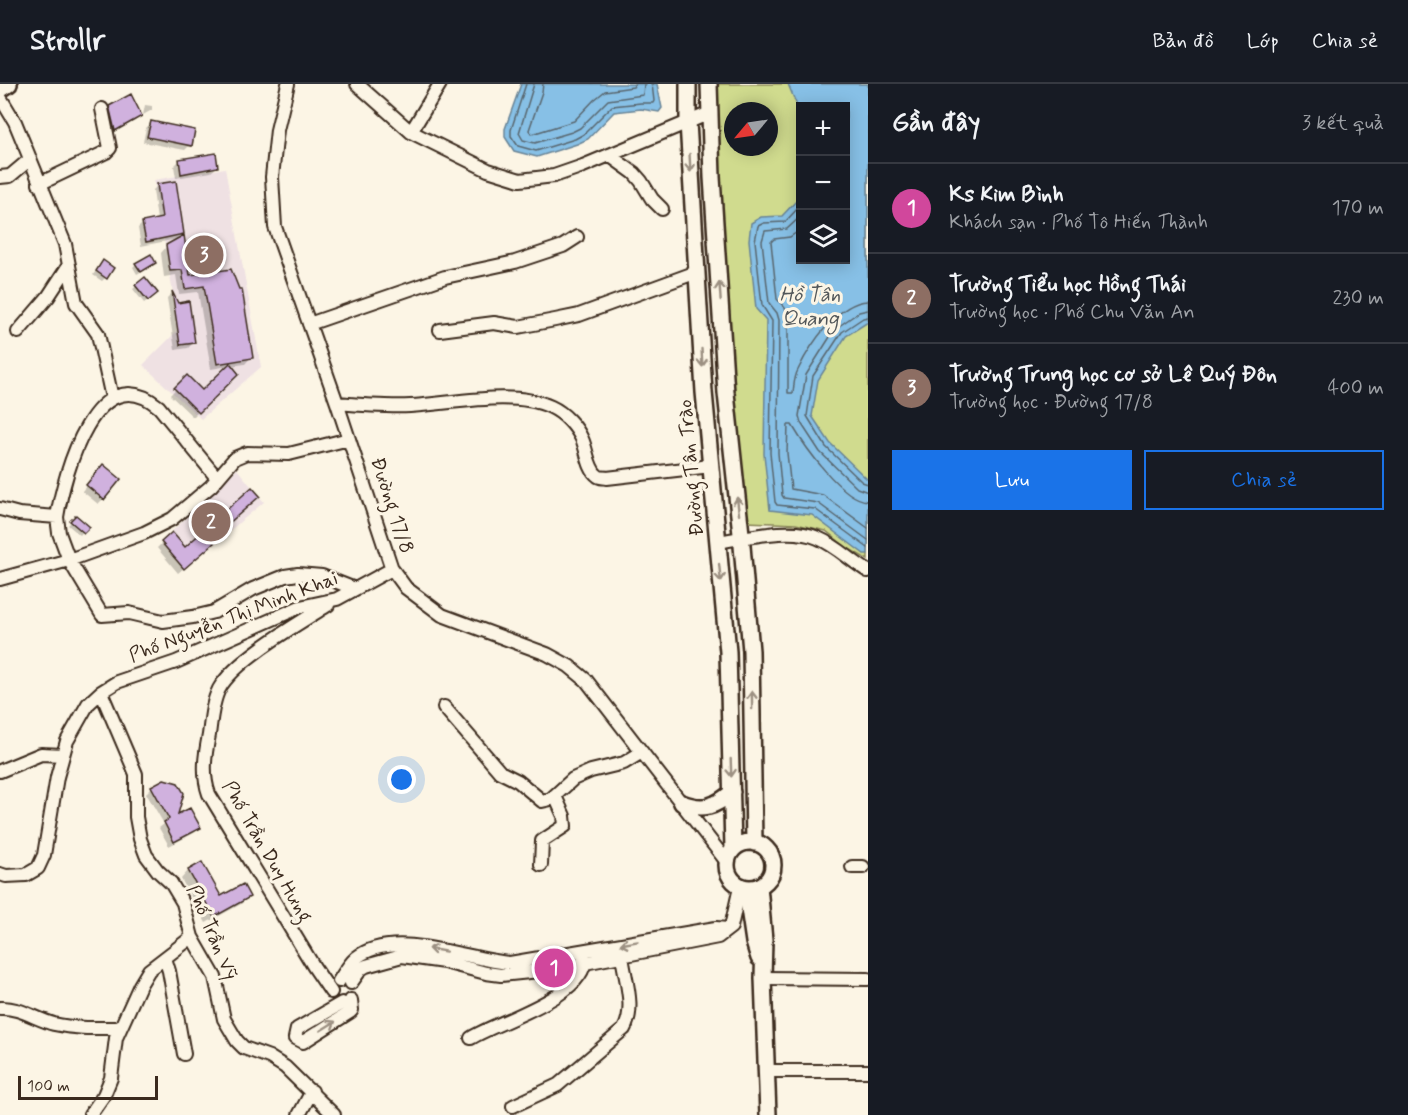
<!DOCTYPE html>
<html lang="vi">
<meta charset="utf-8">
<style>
body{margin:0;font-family:Mynerve,sans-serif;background:#242831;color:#f1f3f6}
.controls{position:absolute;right:18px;top:18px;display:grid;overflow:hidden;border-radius:0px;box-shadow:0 3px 15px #0003}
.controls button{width:54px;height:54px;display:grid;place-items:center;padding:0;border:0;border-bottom:2px solid #363941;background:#171b24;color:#f1f3f6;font:30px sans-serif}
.compass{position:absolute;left:724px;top:18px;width:54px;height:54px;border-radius:50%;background:#171b24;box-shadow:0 3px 15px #0003;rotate:241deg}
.scale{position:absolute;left:18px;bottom:15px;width:140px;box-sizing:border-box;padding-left:6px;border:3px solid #3b2a1e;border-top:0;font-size:16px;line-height:21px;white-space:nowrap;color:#3b2a1e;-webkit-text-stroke:4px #fcf5e5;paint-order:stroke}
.you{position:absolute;left:402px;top:696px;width:21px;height:21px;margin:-15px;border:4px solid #fff;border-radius:50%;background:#1a73e8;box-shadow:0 0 0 9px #1a73e833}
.badge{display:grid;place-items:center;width:39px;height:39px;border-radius:50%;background:#1a73e8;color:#fff;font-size:20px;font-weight:700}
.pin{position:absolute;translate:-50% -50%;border:3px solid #fff;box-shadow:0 2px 6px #0006}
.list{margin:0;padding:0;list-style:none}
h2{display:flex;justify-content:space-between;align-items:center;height:78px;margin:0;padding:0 24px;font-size:26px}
h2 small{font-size:20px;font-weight:400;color:#9ea1a6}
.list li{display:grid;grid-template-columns:39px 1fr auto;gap:18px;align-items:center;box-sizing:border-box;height:90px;padding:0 24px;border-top:2px solid #363941}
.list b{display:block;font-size:22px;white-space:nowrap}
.list p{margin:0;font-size:20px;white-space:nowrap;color:#9ea1a6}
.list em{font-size:20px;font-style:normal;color:#9ea1a6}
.actions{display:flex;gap:12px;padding:18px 24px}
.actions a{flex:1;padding:14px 0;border:2px solid #1a73e8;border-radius:0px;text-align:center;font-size:21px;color:#1a73e8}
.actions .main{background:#1a73e8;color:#fff}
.icon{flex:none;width:33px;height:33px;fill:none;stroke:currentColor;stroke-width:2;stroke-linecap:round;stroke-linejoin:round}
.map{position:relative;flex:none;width:868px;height:1031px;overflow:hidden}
header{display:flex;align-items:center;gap:36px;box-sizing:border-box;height:84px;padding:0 30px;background:#171b24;border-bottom:2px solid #363941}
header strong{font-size:28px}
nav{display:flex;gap:33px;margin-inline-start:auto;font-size:21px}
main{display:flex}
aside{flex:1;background:#171b24}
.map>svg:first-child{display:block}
.built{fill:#efe1e3}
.green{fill:#d0db8e;stroke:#868256;stroke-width:1.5;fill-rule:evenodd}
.water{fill:#87c0e6;stroke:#698496;stroke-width:1.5}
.shadow{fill:#0003}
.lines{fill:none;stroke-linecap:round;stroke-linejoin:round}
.shore{stroke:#59666e;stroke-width:1.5}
.building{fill:#d0b1de;stroke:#3b2a1e;stroke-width:1.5}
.minor-casing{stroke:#3b2a1e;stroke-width:16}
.major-casing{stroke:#3b2a1e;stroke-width:20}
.minor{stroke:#fcf5e5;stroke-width:12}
.major{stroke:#fcf5e5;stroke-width:15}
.oneway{stroke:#9c9082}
.labels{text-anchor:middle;stroke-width:6;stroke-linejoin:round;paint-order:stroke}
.street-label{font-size:20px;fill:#3b2a1e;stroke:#fcf5e5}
.water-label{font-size:21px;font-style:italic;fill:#52575a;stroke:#fcf5e5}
</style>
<header>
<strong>Strollr</strong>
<nav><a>Bản đồ</a><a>Lớp</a><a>Chia sẻ</a></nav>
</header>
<main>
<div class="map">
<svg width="868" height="1031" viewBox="0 0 868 1031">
<rect width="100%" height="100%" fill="#fcf5e5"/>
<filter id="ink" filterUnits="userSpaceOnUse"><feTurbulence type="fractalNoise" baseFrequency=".0167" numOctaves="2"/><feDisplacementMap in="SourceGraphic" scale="12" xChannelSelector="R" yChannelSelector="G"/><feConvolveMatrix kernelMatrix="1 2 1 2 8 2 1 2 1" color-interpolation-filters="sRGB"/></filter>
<g filter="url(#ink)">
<path class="built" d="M225 84 261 283 201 335 143 281 179 245 154 96Z
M237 385 264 418 184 485 161 458Z"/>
<path class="green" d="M716 0H868V476L846 463 826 447 796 440 746 438 712 93ZM800 22H846V176H800ZM733 27H769V63H733Z"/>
<path class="water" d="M521 0H657L662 24 659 28 641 25 614 28 588 55 577 60 537 73 514 67 505 53V45Z
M788 0H868V238L846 252 818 296 812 332 830 359 868 396V470H864L812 431 770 426 764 370 766 236 756 225 749 156 751 139 761 133 782 132 800 113V176H846V22H800V29Z"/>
<path class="shadow" d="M145 21 152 22V26L143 31Z
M110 23 140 32 135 37 110 51 105 29Z
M151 39 190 61 185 66 143 58 146 44Z
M179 77 217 83 211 88 176 94 174 82Z
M158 101 182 150 177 155 141 162 138 144 143 139 157 136 153 106Z
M167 162 189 193 230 187 251 273 245 280 230 282 237 289 193 333 170 311 187 293 202 308 229 282 211 285 198 208 179 210 176 191 164 193 161 169Z
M136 180 151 182 137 190 133 183Z
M100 181 105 194 102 197 93 191Z
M145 195 153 212 144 219 133 205Z
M171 210 178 220 194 258 188 264 175 266 167 214Z
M98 388 103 415 98 420 82 407Z
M76 433 87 443 80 451 68 441Z
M209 455 207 464 178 489 157 464 162 459 185 465Z
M152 703 176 733 199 744 194 749 169 762 159 744 164 740 146 709Z
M201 780 221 814 248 813 241 820 206 839 181 795 188 787Z"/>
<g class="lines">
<path class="shore" d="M526 0 511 46V52L518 62 536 67 575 55 584 50 612 22 641 19H653L654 17 652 0
M534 0 519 49 523 56 535 59 572 48 580 44 608 16 643 11 644 0
M543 0 542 8 529 46 532 50 574 37 594 16 605 7 633 3 635 0
M800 122 785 138 764 139 758 142 755 157 762 221 772 237 770 369 775 418 777 421 815 425 868 464
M800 133 787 145 765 147 762 157 769 219 777 229 779 236 778 369 782 411 784 414 818 419 868 456
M800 146 790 153 774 155 771 158 777 215 785 224 788 233V309H793C794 301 794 293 798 286 810 261 838 218 868 217
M868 226 859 228 835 245 806 291 799 332 801 339 820 368 857 404 868 408
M868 233 863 234 842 248 813 292 807 332 826 363 862 398 868 400
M868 417C842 416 805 363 792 341H788L787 369 791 405 823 411 868 444"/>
</g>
<path class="building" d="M131 10 142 32 115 47 109 22Z
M151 37 195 46 192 62 147 53Z
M216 69 218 83 181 90 179 75Z
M176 97 184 150 146 158 142 138 162 134 157 100Z
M184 151 190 191 231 185 239 205H242L253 274 217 280 204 202 185 205 182 186 170 187 166 161Z
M151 170 156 179 141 188 135 179Z
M103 176 114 184 107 195 96 187Z
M145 193 158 209 148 217 135 201Z
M172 207 178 219 189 217 195 259 180 261Z
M230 279 239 290 199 329 174 304 187 291 202 306Z
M103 380 121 395 104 416 86 401Z
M252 403 260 412 211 455 214 459 184 485 161 458 172 448 185 463Z
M76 431 90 443 84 449 70 437Z
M164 695 178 699 184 709 178 730 190 724 201 744 174 758 164 738 169 735 151 702Z
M202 778 221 812 243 800 250 813 214 833 188 786Z"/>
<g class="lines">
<g class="minor-casing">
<path id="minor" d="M288 0 277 46 272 93 275 143 337 319 392 485 406 504 442 531 547 570 569 582 586 596 727 778
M357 0 411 48 488 86 520 96 554 92 583 82 710 29
M0 13 15 38 65 160 76 219 98 250 112 314
M411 48 440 0
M609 71 634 89 641 97 652 115 662 125
M0 93 10 92 29 76
M39 100 106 68 110 64 102 25
M309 240 445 193 515 178 563 162 577 153
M440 246 494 239 518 243 555 236 579 231 697 188
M18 248 48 213 69 181
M337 319C361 321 386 323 410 322 451 320 514 305 551 323 564 329 576 342 582 355 587 365 588 386 598 392 600 394 604 393 607 394L711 382
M0 425 19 430 57 433 59 449 69 476 144 449 172 435 211 402 235 374 247 369 289 370 349 355
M57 433C64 390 96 271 159 323L217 394
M717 458C746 454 791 442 818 454 837 462 851 477 868 487
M0 495 69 476 102 531 129 529 163 537 193 533 214 528 253 505 285 492 298 490 322 492 355 505
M328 521C299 539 235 576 219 605 212 619 211 636 209 651 205 671 202 690 209 710L314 883 331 908
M101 608 136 690V733L140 755 146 771 158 787 171 799 183 819 192 853 215 893 224 935 237 957 244 964 269 973 285 983 334 1031
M444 623 500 688 518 697 542 717 551 715 573 695 591 687 624 679 642 668
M0 687 41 670 63 671
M541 781 542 757 565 742 564 732 555 712
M852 783H863
M0 790 6 792 26 791 38 784 44 771 57 693 67 657 88 620 101 608 117 598 176 578 300 523 337 515 392 485
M165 874 169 887 184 970
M763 894 868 895
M339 897C344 889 349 880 356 874 393 844 468 876 510 879L716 844 728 845
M351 899 361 885 366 882 402 872 444 878 486 889 501 891 549 886 718 853 731 843 740 803
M342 919 297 945 295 954 303 958 350 928 352 926 351 916
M0 924C20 923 35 935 54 940 76 945 98 944 120 944
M471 954C500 936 585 913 585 874
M766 987H868
M513 1022 558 1001 624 945C636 924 625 895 622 872
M90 1031 104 1011 111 994 116 954 140 901 149 886 192 853
M299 1031 312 1007"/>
</g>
<g class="major-casing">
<path id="major" d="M688 0V38L704 308 728 568 733 765
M709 0 712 93 726 309 741 450 751 567 754 759
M0 6 9 0
M682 719C703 727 715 723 732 708
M727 781a23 23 0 1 1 46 0a23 23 0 1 1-46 0Z
M759 802 764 856 763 894 768 1031
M746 804 754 858 759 874"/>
</g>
<use href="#minor" class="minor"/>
<use href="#major" class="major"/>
</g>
<defs><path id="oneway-shaft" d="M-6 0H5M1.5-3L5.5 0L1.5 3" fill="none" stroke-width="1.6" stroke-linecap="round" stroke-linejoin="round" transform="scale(1.5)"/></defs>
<g class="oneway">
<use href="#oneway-shaft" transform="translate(690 79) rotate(87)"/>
<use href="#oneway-shaft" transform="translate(720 207) rotate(-94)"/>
<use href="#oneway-shaft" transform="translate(702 274) rotate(87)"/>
<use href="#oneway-shaft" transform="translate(738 422) rotate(-97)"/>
<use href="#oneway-shaft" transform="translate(720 489) rotate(84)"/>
<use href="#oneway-shaft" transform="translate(752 616) rotate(-91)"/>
<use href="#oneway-shaft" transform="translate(731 684) rotate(88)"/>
<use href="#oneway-shaft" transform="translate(629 859) rotate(170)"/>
<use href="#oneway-shaft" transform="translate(437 866) rotate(-170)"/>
<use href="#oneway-shaft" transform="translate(328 942) rotate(-32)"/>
</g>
</g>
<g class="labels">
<g class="street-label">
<text transform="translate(690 384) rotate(-95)" y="7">Đường Tân Trào</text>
<text transform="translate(393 421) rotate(72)" y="7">Đường 17/8</text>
<text transform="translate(233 532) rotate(-21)" y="7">Phố Nguyễn Thị Minh Khai</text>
<text transform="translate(268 767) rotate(60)" y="7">Phố Trần Duy Hưng</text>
<text transform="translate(213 848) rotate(67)" y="7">Phố Trần Vỹ</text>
</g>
<g class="water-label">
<text x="810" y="217">Hồ Tân<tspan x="810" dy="24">Quang</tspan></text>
</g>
</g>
</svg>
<div class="controls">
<button>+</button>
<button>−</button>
<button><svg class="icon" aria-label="layers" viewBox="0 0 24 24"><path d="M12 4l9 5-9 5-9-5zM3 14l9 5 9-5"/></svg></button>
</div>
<svg class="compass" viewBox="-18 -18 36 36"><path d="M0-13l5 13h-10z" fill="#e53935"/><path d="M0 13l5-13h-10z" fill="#9ea1a6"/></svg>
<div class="scale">100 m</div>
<div class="you"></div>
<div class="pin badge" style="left:554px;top:884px;background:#d1479c">1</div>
<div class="pin badge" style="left:211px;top:438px;background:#8d6e63">2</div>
<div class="pin badge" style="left:204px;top:171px;background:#8d6e63">3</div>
</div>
<aside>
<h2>Gần đây<small>3 kết quả</small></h2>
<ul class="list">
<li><span class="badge" style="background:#d1479c">1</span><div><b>Ks Kim Bình</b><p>Khách sạn · Phố Tô Hiến Thành</p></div><em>170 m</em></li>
<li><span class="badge" style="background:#8d6e63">2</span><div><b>Trường Tiểu học Hồng Thái</b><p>Trường học · Phố Chu Văn An</p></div><em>230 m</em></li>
<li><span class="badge" style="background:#8d6e63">3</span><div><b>Trường Trung học cơ sở Lê Quý Đôn</b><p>Trường học · Đường 17/8</p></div><em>400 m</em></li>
</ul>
<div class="actions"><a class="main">Lưu</a><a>Chia sẻ</a></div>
</aside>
</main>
